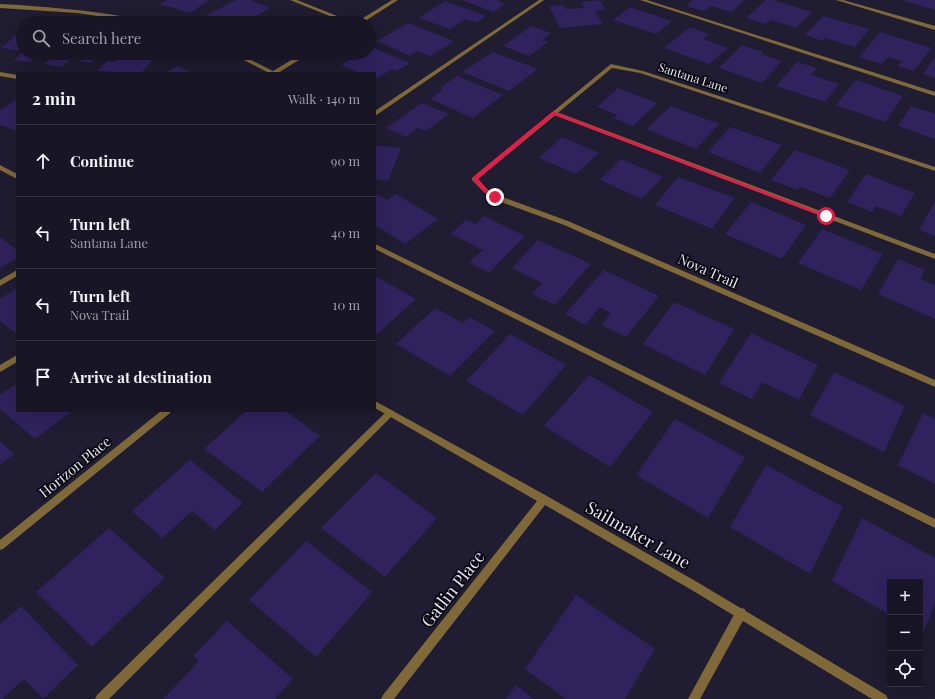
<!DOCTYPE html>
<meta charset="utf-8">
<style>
body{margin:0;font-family:"Playfair Display",serif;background:#252232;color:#f1f3f6}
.controls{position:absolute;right:12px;bottom:12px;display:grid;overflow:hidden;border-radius:0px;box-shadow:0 4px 16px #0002}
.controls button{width:36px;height:36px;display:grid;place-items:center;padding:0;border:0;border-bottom:1px solid #363442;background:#181525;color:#f1f3f6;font:20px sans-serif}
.stop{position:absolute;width:12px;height:12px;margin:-9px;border:3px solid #e11d48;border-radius:50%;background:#fff}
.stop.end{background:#e11d48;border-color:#fff;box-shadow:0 1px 4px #0008}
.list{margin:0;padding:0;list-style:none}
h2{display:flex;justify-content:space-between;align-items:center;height:52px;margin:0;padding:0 16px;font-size:17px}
h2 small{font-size:13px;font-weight:400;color:#9f9fa7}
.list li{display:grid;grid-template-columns:26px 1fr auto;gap:12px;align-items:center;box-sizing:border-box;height:72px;padding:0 16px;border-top:1px solid #363442}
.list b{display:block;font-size:15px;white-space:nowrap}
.list p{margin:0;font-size:13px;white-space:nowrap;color:#9f9fa7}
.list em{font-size:13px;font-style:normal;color:#9f9fa7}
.icon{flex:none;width:22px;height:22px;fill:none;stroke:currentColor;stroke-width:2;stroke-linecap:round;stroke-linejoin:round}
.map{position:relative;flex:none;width:935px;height:699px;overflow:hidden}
.search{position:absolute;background:#181525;box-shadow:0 4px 16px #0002;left:16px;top:16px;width:360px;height:44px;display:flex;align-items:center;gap:10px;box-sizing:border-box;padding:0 14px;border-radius:22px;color:#9f9fa7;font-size:15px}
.panel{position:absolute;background:#181525;box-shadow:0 4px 16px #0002;left:16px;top:72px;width:360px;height:340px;border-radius:0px}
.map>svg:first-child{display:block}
.building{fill:#30225d}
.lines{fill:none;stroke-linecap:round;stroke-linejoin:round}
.service{fill:#7f6938;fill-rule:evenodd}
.minor{fill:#7f6938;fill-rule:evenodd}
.route{fill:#e11d48}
.labels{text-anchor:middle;stroke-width:3.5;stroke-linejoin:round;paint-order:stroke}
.far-street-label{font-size:12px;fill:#e5e4f2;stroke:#090811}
.street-label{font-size:14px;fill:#e5e4f2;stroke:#090811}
.near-street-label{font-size:17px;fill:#e5e4f2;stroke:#090811}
</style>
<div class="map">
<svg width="935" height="699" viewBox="0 0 935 699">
<rect width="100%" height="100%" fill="#201c31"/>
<path class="building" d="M167 0H209L190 13 160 4Z
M236 0H250L270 8 244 23H222L205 16Z
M462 0H501L498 1 505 4 494 12Z
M600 0 606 10 595 11 603 24 560 28 549 6 564 5 566 9 585 8 581 2Z
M693 0H740L744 1 732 12 711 6 704 11 686 6Z
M766 0H773L812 12 796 28 771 20 766 24 746 18Z
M905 0H935V10L904 1Z
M445 1 486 16 476 23 466 19 450 29 419 18Z
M630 7 672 21 656 34 613 20Z
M823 16 869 29 855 47 825 38 823 41 805 35Z
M408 23 454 41 431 56 417 51 410 56 377 41Z
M531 26 551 33 542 40 548 42 529 56 503 46Z
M690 27 709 34 703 39 728 48 709 64 664 48Z
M23 29V51L1 48Z
M880 32 931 48 914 71 898 66 902 61 888 57 882 64 859 57Z
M742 45 763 52 761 54 782 61 762 83 719 68Z
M371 47 410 63 397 71 392 69 375 80V73H360L341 65 361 53H369V48Z
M493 52 538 69 509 91 462 72Z
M22 53H41L30 62 14 60Z
M57 53H103L91 63 71 59 61 67 44 64Z
M123 53H140L157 55 141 73 98 71 107 61 114 62Z
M935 56V78L923 74Z
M797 62 817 68 811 75 839 84 825 102 776 86Z
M178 66 192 73H165Z
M457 76 503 95 473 118 430 99 443 89 440 88Z
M856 80 903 96 885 122 836 105Z
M618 88 657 103 633 126 614 118 617 115 597 107Z
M17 99V131L0 125V110Z
M422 103 449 114 426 131 418 128 406 137 386 128Z
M671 106 719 124 696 149 646 129Z
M911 106 935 114V139L898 126Z
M730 127 782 145 760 173 708 152Z
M562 137 599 153 576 174 539 158Z
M375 145 401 148 388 181 375 179Z
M795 150 850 170 830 198 800 187 798 190 771 180Z
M621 159 663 177 642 199 600 180Z
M866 174 915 193 901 216 876 206 872 212 847 202Z
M678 177 735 198 712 229 655 205Z
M375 193 387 200 396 194 438 219 405 244 375 225Z
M935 201V236L919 230Z
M751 202 806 225 782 259 725 234Z
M484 216 525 236 489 273 469 262 483 250 451 234 466 220 475 224Z
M822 229 883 254 861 290 798 263Z
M0 237 17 250V258L0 268Z
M538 240 591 264 555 305 532 294 542 283 512 268Z
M898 259 925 270 920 279 935 285V319L878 294Z
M604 270 659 296 626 337 602 325 611 313 600 307 585 325 565 314Z
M375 276 416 299 376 335H375Z
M17 288V334L0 321V299Z
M674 302 734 329 705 375 643 344Z
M435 308 463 323 469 317 495 331 450 376 396 344Z
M751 333 818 365 799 400 762 382 752 399 719 383Z
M510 334 566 365 523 415 466 381Z
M834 372 905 406 884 452 810 415Z
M589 375 653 412 610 467 544 426Z
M17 383V411H72L35 439 0 409V395Z
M246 411H285L320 436 262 492 204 449Z
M923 413 935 419V484L898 465Z
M675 419 745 457 708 518 636 475Z
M0 441 14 454 0 465Z
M190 460 243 503 215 530 192 511 162 538 132 511Z
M766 465 843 507 810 574 730 527Z
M376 473 437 518 385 577 321 528Z
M862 518 935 558V602L923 634 920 633V582H890V615L832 581Z
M109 528 165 578 92 647 36 592Z
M306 541 372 592 316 657 249 600Z
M576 595 655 649 625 699H566L525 669Z
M21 606 78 665 43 699 24 679 3 698 4 699H0V624Z
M227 621 293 679 275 699H163L199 661 193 656Z
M516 685 534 699H506Z"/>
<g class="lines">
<path class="service" d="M290 0H297L355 23H347Z
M539 0H544L375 116V111Z
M640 0H647L935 92V96Z
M0 72 17 75V79L0 76Z
M554 111 935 254V259L552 114 551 113Z
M375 244 935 519V528L375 249Z
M17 270V276L0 286V280Z
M17 355V362L0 372V365Z
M390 410 393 411 394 413 393 415 109 699H95L97 695 387 411Z
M741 608 745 609 746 613 745 617 700 699H688L737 609Z"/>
<path class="minor" d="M392 0H398L362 23H355Z
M836 0H843L935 26V30Z
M0 4C42 6 85 10 127 17 136 18 149 18 157 23H146L77 13 0 8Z
M230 53H237L273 71 303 53H310L278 73H269Z
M611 64 643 71 935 167V171L640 73 612 68 478 179 488 190 497 195 568 221 935 380V387L564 225 493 199 484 192 472 180V178Z
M0 165 17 174V179L0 170Z
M375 401 547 496 697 582 886 695 888 699H872L690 589 545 505 394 699H381L383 695 537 501 375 408Z
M161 411H171L170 413 3 549 0 550V540Z"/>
</g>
<path class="route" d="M552 112H555L829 216 824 217 554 115 478 179 488 190 498 197 493 198 484 192 473 180V177Z"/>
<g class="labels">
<g class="far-street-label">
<text transform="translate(693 78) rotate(18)" y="4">Santana Lane</text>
</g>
<g class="street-label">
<text transform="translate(708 271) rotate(24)" y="5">Nova Trail</text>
<text transform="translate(75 467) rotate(-39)" y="5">Horizon Place</text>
</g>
<g class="near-street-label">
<text transform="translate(638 535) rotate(30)" y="6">Sailmaker Lane</text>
<text transform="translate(453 589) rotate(-52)" y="6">Gatlin Place</text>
</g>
</g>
</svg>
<div class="controls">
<button>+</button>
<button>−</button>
<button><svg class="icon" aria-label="locate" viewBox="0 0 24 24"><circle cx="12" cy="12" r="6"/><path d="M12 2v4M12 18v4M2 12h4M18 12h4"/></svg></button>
</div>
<div class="stop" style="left:826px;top:216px"></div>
<div class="stop end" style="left:495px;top:197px"></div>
<div class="search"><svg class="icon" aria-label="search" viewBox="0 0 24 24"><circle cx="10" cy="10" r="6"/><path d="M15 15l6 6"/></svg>Search here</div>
<section class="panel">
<h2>2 min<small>Walk · 140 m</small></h2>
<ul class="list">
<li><svg class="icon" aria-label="ahead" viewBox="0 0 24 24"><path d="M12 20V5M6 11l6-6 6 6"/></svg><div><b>Continue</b></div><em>90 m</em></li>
<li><svg class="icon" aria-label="left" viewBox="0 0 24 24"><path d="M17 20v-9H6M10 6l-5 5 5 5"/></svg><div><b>Turn left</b><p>Santana Lane</p></div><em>40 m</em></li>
<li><svg class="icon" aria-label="left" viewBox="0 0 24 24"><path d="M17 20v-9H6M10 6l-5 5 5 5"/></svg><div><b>Turn left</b><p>Nova Trail</p></div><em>10 m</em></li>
<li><svg class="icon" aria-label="arrive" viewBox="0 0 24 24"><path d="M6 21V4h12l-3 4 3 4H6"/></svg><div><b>Arrive at destination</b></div></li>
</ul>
</section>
</div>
